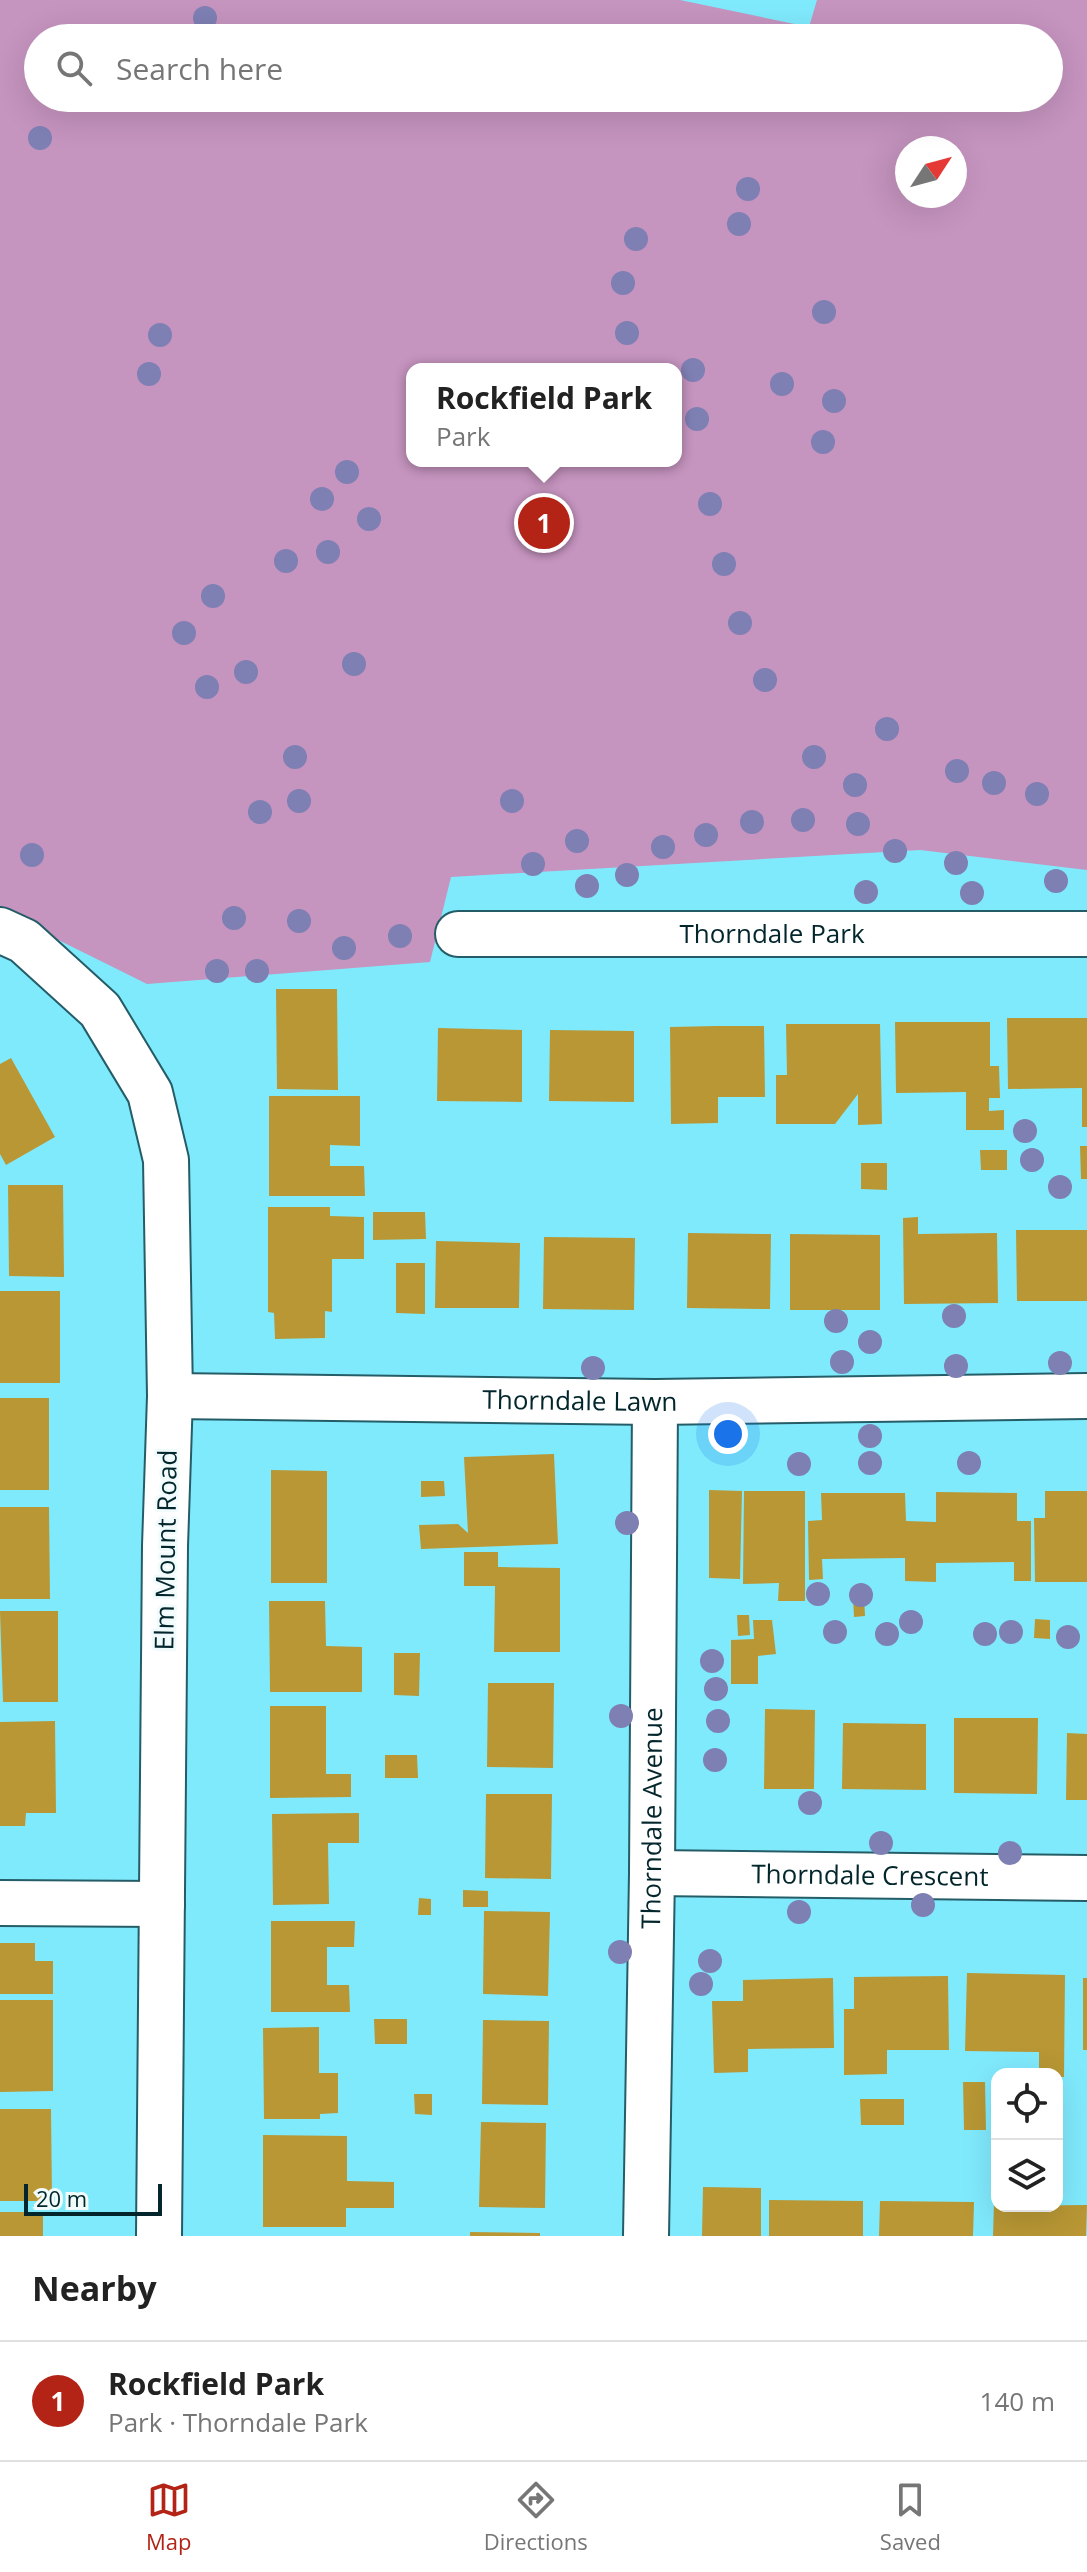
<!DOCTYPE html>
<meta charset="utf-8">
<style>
body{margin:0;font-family:"Open Sans",sans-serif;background:#f2f2f2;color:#222}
.controls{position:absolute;right:24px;bottom:24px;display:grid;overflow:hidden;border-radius:16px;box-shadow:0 8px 32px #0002}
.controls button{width:72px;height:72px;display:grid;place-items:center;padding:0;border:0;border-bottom:2px solid #e0e0e0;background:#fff;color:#222;font:40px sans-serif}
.compass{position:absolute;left:895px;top:136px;width:72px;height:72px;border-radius:50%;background:#fff;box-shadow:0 8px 32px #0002;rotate:54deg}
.scale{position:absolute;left:24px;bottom:20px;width:138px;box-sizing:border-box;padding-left:8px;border:4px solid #02262b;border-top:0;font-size:22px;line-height:28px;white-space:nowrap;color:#02262b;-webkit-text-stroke:6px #f1fbfc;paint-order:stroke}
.you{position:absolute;left:728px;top:1434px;width:28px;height:28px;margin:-20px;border:6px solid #fff;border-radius:50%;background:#1a73e8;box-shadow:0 0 0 12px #1a73e833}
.badge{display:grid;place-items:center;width:52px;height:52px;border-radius:50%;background:#b32417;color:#fff;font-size:26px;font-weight:700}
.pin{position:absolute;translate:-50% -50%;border:4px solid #fff;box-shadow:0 2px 8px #0006}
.popup{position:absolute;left:406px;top:363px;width:276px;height:104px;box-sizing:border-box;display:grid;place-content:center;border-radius:16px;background:#fff;filter:drop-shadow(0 2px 6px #0005);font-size:26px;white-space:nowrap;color:#767676}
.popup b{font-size:30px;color:#222}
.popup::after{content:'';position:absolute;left:50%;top:100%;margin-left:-16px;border:16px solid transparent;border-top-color:#fff}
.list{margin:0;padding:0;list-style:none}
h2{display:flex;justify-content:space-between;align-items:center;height:104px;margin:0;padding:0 32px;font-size:34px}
h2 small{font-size:26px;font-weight:400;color:#767676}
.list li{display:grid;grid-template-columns:52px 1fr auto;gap:24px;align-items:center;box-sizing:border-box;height:120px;padding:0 32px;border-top:2px solid #e0e0e0}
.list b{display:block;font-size:30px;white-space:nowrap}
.list p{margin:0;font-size:26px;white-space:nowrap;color:#767676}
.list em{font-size:26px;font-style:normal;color:#767676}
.icon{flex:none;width:44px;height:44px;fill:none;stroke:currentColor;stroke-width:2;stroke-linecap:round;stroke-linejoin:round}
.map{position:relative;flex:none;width:1087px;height:2236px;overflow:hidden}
.search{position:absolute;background:#fff;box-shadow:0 8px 32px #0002;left:24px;right:24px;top:24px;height:88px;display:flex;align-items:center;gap:20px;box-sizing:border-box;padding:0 28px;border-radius:44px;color:#767676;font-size:30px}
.sheet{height:224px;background:#fff}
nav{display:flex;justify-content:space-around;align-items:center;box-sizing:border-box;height:112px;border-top:2px solid #e0e0e0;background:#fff;font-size:22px;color:#767676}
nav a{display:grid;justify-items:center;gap:4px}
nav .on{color:#b32417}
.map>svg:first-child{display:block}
.green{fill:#c594bf;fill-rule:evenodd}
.building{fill:#b89734}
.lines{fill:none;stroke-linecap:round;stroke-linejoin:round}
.street-casing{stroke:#245d67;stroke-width:48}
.street{stroke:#fff;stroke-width:44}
.tree{fill:#7e7fb3}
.labels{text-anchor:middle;stroke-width:6;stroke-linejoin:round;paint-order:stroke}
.street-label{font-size:26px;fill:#02262b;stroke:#f1fbfc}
</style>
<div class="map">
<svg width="1087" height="2236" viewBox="0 0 1087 2236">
<rect width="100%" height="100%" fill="#80eafd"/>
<path class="green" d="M0 0H680L809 27 817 0H1087V870L920 850 451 877 430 962 147 984 0 911ZM38 38H1049V98H38ZM907 148H955V196H907ZM412 369H676V461H412Z"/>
<path class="building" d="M276 989H337L338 1090 277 1089Z
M1007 1018H1087V1127H1082V1088L1008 1089Z
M895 1022H990V1066H999L1000 1098H989V1111L1004 1110V1130H966V1092L896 1093Z
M786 1024H880L882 1124 858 1125V1094L835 1124H776V1075H787Z
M717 1026H764L765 1097H718V1123L671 1124 670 1027Z
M438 1028 522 1030V1102L437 1101Z
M550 1030 634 1031V1102L549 1101Z
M11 1058 55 1137 6 1165 0 1154V1064Z
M269 1096H360V1146L330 1145V1166H364L365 1196H269Z
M1080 1146H1087V1179H1081Z
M980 1150H1007V1170H981Z
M861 1163H887V1190L861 1189Z
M8 1185H63L64 1277 9 1276Z
M268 1207H330V1216L364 1217V1259H332V1312L325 1311V1338L275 1339 274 1313 268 1312Z
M373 1212H425L426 1239 373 1240Z
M918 1217V1234L997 1233 998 1303 904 1304 903 1218Z
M1016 1230H1087V1301H1017Z
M688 1233 771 1234 770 1309 687 1308Z
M790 1234 880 1235V1310H790Z
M544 1237 635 1238 634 1310 543 1309Z
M436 1241 520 1243 519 1308H435Z
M396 1263H425V1314L396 1313Z
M0 1291H60V1383H0Z
M0 1398H49V1490H0Z
M554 1454 558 1544 421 1549 419 1525 458 1524 468 1533 464 1457Z
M271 1470 327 1471V1583H271Z
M421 1481H444L445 1496 421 1497Z
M709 1490 742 1491 740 1579 709 1578Z
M744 1491H805V1601H778L779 1583 743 1584Z
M1045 1491H1087V1582H1035L1034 1518H1045Z
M936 1492 1017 1493V1521H1031V1581H1014V1562L936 1563V1582L905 1581V1558L822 1559 823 1579 809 1580 808 1521 822 1520 821 1493H905L906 1521 936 1522Z
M0 1507H49L50 1599H0Z
M464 1552H498V1567L560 1568V1652H494L495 1586H464Z
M853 1597H864L865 1616 854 1617Z
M269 1601H325L326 1646 362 1647V1692H270Z
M0 1611H58V1702H3Z
M737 1615H749L750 1635 738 1636Z
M1035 1619 1050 1620V1639L1034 1638Z
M753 1620H772L776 1654 758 1656V1684H731V1640L754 1639Z
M394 1653H420L419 1696 394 1695Z
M488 1683H554L553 1768 487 1767Z
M270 1706H326V1774H351V1797L270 1798Z
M765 1709 815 1710 814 1789H764Z
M954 1718H1038L1037 1794 954 1793Z
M55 1721 56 1813H26L25 1826H0V1722Z
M843 1723 926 1724V1790L842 1789Z
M1067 1733 1087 1734V1800H1066Z
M385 1755H417L418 1778H385Z
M486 1794H552L551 1879 485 1878Z
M359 1813V1843H328L329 1904 273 1905 272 1814Z
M463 1890 488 1891V1907H463Z
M419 1898 431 1899V1915H418Z
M484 1911 550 1912 548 1996 483 1994Z
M271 1921H355L354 1947H327V1985H349L350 2012H271Z
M0 1943H35V1961H53V1994H0Z
M967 1973 1065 1975 1064 2077H1057V2074H1039V2052L965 2051Z
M948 1976 949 2050H887V2074L844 2075V2009H854V1977Z
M833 1978 834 2048 748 2049V2072L714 2073 712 2001H743V1980Z
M1083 1978H1087V2050H1083Z
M0 2000H53V2091L0 2092Z
M374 2019H407V2044H375Z
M483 2020 549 2021 548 2105 482 2104Z
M319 2027V2073H338V2113L320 2114V2119H264L263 2028Z
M963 2082H985L986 2130H964Z
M414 2094H432V2115L415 2114Z
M860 2099H904V2125H861Z
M0 2109H51L52 2201H0Z
M481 2122 546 2123 545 2208 479 2207Z
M263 2135 347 2136V2181L394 2182V2208H346V2227H263Z
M703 2187 761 2188V2236H702Z
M769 2200 863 2201V2236H769Z
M880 2201 974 2202 973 2236H879Z
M994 2203 997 2204V2206L1087 2205 1086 2236H993Z
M0 2212H43V2236H0Z
M470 2232 540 2233V2236H470Z"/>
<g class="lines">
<g class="street-casing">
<g id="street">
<path d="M0 930 24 941 100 1010 150 1093 166 1160 170 1396 165 1546 159 2236"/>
<path id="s1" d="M458 934H1087"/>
<path id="s2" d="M170 1396 655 1402 1087 1396"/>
<path id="s3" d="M652 1873 1087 1878"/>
<path d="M0 1903 162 1904"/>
<path id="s4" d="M646 2236 652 1873 655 1402"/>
</g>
</g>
<use href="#street" class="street"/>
</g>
<g class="tree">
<circle cx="205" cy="18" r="12"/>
<circle cx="40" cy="138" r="12"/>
<circle cx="748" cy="189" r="12"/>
<circle cx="739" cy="224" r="12"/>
<circle cx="636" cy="239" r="12"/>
<circle cx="623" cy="283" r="12"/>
<circle cx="824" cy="312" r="12"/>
<circle cx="627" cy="333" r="12"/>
<circle cx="160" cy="335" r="12"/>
<circle cx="693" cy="370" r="12"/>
<circle cx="149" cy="374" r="12"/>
<circle cx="782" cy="384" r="12"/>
<circle cx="834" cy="401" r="12"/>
<circle cx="697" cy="419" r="12"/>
<circle cx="823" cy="442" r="12"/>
<circle cx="347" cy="472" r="12"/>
<circle cx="322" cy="499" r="12"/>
<circle cx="710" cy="504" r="12"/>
<circle cx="369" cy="519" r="12"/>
<circle cx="328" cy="552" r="12"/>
<circle cx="286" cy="561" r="12"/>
<circle cx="724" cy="564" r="12"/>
<circle cx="213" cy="596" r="12"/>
<circle cx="740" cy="623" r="12"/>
<circle cx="184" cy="633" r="12"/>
<circle cx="354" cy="664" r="12"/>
<circle cx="246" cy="672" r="12"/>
<circle cx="765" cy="680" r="12"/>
<circle cx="207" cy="687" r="12"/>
<circle cx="887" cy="729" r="12"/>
<circle cx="295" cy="757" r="12"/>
<circle cx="814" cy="757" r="12"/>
<circle cx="957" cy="771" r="12"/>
<circle cx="994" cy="783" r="12"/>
<circle cx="855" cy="785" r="12"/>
<circle cx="1037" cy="794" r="12"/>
<circle cx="299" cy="801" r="12"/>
<circle cx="512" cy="801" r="12"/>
<circle cx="260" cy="812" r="12"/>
<circle cx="803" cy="820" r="12"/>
<circle cx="752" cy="822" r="12"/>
<circle cx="858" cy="824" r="12"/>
<circle cx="706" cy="835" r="12"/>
<circle cx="577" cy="841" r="12"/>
<circle cx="663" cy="847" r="12"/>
<circle cx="895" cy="851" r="12"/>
<circle cx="32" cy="855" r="12"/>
<circle cx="956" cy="863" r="12"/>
<circle cx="533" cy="864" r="12"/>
<circle cx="627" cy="875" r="12"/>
<circle cx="1056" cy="881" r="12"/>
<circle cx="587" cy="886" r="12"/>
<circle cx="866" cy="892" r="12"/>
<circle cx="972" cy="893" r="12"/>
<circle cx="234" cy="918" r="12"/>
<circle cx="299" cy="921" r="12"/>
<circle cx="400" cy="936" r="12"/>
<circle cx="344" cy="948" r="12"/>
<circle cx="217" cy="971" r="12"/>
<circle cx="257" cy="971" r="12"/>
<circle cx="1025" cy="1131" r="12"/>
<circle cx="1032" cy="1160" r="12"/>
<circle cx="1060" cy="1187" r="12"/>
<circle cx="954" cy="1316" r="12"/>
<circle cx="836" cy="1321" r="12"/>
<circle cx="870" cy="1342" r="12"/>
<circle cx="842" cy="1362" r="12"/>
<circle cx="1060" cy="1363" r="12"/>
<circle cx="956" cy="1366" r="12"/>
<circle cx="593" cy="1368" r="12"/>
<circle cx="870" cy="1436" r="12"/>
<circle cx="870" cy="1463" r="12"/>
<circle cx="969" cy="1463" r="12"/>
<circle cx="799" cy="1464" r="12"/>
<circle cx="627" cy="1523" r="12"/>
<circle cx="818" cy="1594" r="12"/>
<circle cx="861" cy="1595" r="12"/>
<circle cx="911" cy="1622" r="12"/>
<circle cx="835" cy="1632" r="12"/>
<circle cx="1011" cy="1632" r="12"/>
<circle cx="887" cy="1634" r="12"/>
<circle cx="985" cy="1634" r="12"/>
<circle cx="1068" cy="1637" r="12"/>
<circle cx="712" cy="1661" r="12"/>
<circle cx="716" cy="1689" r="12"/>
<circle cx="621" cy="1716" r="12"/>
<circle cx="718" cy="1721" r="12"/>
<circle cx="715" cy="1760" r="12"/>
<circle cx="810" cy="1803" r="12"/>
<circle cx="881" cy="1843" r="12"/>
<circle cx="1010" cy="1853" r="12"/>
<circle cx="923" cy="1905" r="12"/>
<circle cx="799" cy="1912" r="12"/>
<circle cx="620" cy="1952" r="12"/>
<circle cx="710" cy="1961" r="12"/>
<circle cx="701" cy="1984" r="12"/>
</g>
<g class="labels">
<g class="street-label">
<text dy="9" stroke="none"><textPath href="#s1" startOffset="314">Thorndale Park</textPath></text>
<text dy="9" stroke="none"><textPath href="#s2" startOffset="410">Thorndale Lawn</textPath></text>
<text transform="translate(166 1550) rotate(-89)" y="9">Elm Mount Road</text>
<text dy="9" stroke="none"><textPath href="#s4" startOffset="418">Thorndale Avenue</textPath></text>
<text dy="9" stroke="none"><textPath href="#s3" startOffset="218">Thorndale Crescent</textPath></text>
</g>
</g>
</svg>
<div class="controls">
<button><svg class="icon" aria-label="locate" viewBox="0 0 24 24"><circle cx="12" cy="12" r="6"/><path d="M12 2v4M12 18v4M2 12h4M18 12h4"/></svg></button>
<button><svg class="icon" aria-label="layers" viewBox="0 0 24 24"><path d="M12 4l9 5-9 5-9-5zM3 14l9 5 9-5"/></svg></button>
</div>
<svg class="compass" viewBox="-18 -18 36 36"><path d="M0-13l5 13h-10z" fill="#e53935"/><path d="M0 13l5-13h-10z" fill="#767676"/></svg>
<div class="scale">20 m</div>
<div class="you"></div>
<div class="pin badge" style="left:544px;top:523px">1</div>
<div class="popup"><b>Rockfield Park</b>Park</div>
<div class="search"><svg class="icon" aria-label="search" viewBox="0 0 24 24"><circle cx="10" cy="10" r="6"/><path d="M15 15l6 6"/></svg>Search here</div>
</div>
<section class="sheet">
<h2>Nearby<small></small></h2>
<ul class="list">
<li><span class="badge">1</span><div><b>Rockfield Park</b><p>Park · Thorndale Park</p></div><em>140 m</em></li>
</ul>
</section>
<nav>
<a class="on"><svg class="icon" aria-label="map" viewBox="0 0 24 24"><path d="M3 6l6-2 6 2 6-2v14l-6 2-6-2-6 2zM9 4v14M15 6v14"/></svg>Map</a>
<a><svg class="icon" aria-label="directions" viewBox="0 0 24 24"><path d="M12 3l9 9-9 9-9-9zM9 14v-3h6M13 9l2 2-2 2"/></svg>Directions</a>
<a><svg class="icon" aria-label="saved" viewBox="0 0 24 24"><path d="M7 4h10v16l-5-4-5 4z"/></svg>Saved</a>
</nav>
